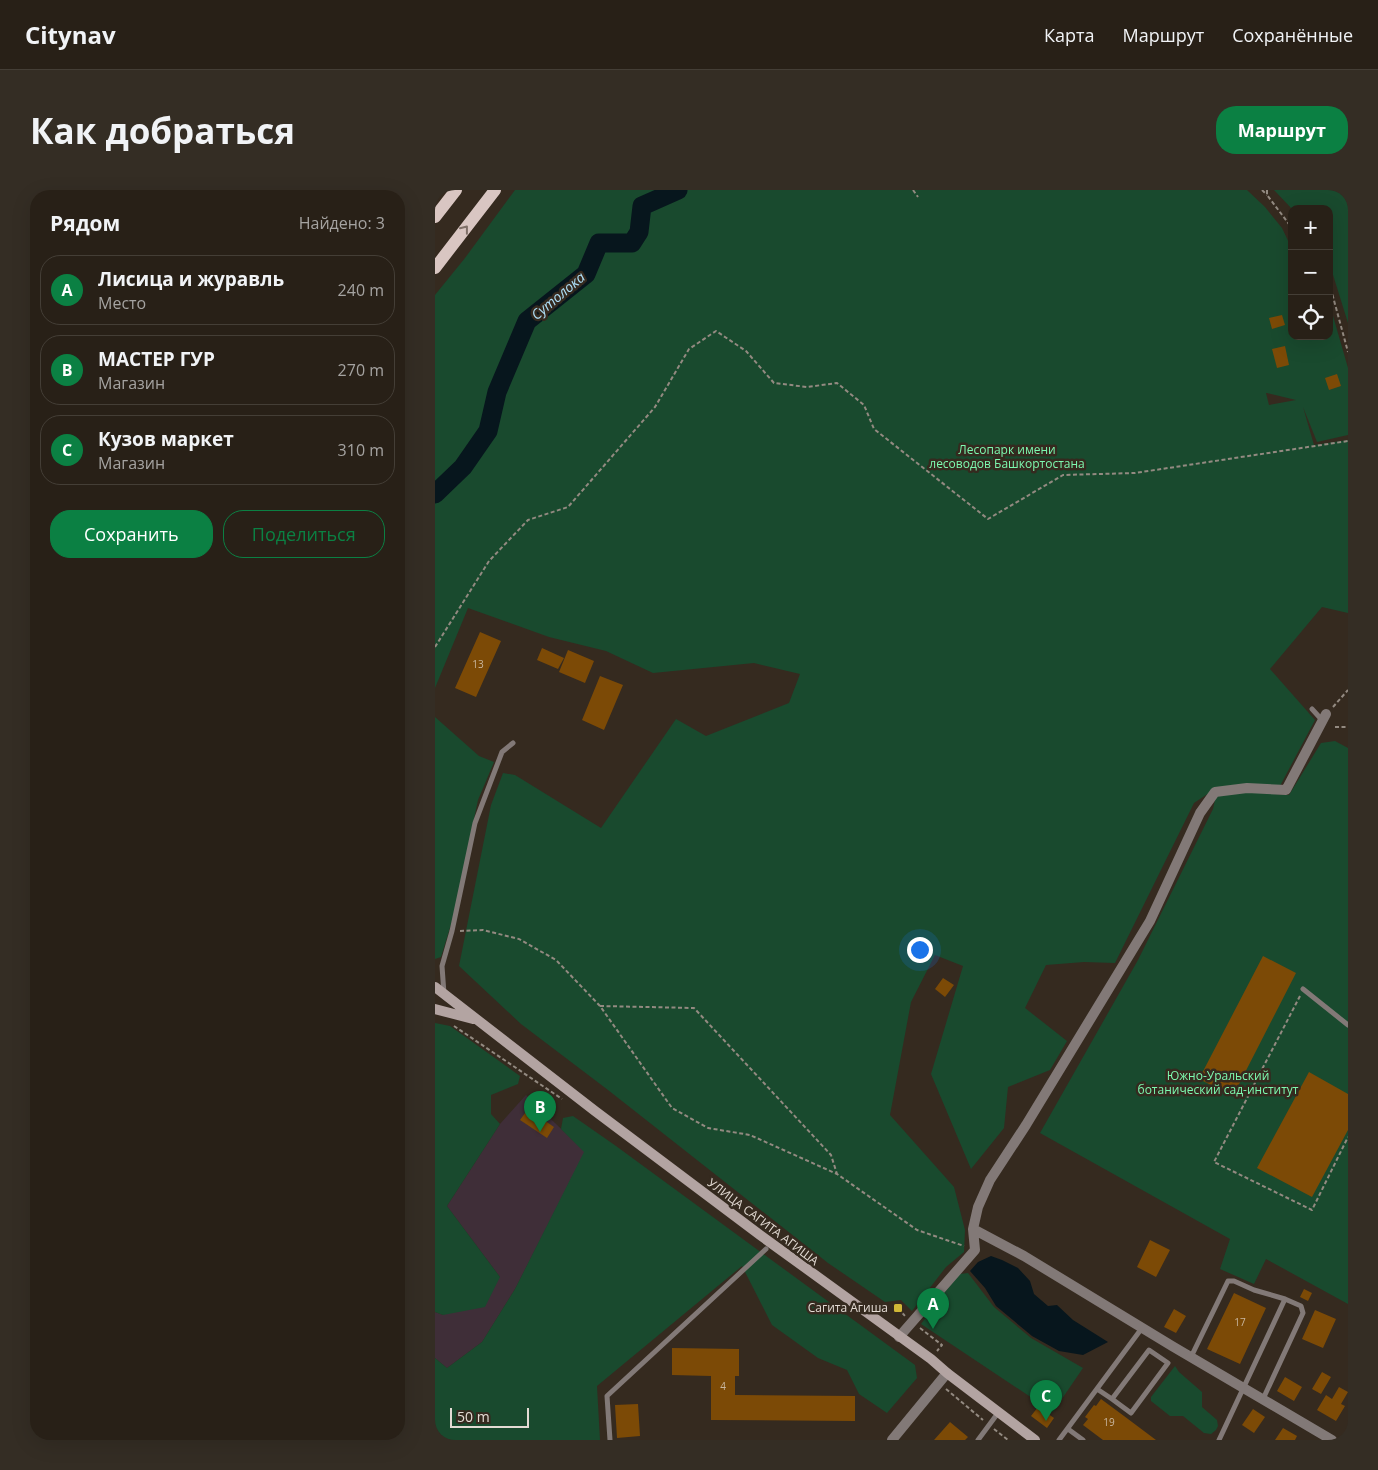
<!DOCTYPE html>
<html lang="ru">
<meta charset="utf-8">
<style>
body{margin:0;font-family:"Open Sans",sans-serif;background:#342d24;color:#f1f3f6}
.controls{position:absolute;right:15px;top:15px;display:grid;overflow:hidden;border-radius:10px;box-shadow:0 5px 20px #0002}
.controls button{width:45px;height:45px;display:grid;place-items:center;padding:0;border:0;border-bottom:1px solid #443e36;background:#282017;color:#f1f3f6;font:25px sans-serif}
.scale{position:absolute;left:15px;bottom:12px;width:79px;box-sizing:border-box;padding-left:5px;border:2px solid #e3dbd4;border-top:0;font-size:14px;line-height:18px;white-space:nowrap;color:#e3dbd4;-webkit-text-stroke:4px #352a1f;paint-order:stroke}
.you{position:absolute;left:484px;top:759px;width:18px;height:18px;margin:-12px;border:4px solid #fff;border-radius:50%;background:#1a73e8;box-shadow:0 0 0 8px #1a73e833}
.badge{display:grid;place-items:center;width:32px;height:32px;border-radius:50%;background:#0b8043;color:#fff;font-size:16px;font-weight:700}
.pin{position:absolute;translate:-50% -41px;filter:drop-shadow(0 1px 2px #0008)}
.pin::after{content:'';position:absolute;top:26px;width:18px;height:15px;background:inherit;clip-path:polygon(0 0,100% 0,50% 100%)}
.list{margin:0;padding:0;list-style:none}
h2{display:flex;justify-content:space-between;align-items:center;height:65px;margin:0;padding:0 20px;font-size:21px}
h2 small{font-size:16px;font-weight:400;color:#a5a3a1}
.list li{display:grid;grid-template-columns:32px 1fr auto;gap:15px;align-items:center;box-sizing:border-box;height:70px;margin:0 10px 10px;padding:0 10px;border:1px solid #443e36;border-radius:20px}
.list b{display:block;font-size:19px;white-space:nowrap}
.list p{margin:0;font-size:16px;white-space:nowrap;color:#a5a3a1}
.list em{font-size:16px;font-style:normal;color:#a5a3a1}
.actions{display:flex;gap:10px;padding:15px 20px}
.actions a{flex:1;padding:11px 0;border:1px solid #0b8043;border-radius:20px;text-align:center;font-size:18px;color:#0b8043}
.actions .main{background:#0b8043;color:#fff}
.icon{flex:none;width:28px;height:28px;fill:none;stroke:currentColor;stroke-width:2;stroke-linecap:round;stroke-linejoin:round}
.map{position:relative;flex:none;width:913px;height:1250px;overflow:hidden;border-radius:20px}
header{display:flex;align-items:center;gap:30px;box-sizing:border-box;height:70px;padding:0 25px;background:#282017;border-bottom:1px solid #443e36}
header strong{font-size:24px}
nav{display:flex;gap:28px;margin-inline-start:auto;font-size:18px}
.intro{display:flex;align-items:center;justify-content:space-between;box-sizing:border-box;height:120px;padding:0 30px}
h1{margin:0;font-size:35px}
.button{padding:12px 22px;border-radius:20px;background:#0b8043;color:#fff;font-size:18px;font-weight:700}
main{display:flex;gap:30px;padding:0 30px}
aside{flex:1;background:#282017;border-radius:20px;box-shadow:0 5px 20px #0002}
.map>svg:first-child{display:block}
.industrial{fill:#3f2e38}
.green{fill:#194a2e;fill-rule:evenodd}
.water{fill:#07161d}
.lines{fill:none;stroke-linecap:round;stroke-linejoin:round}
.river{stroke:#07161d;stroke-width:19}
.building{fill:#7c4a06}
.path{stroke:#938a81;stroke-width:2;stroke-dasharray:4 2.5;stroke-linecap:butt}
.service{stroke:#827977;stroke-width:5}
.minor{stroke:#827977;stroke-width:10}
.secondary{stroke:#b3a4a2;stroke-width:10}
.primary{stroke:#d9c6c2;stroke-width:12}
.oneway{stroke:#7f7068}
.poi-dot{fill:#d0b837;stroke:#352a1f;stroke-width:2}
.labels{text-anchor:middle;stroke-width:5;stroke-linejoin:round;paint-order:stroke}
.number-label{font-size:10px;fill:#c9b7a0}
.park-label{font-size:12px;fill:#7dfab0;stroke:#352a1f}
.street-label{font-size:12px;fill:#e3dbd4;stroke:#352a1f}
.poi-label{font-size:12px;fill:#e3dbd4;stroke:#352a1f;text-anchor:end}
.water-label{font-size:14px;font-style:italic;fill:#afe1f9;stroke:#352a1f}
</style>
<header>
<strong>Citynav</strong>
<nav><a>Карта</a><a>Маршрут</a><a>Сохранённые</a></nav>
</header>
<div class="intro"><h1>Как добраться</h1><a class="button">Маршрут</a></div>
<main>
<aside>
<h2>Рядом<small>Найдено: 3</small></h2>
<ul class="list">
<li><span class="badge">A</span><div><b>Лисица и журавль</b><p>Место</p></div><em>240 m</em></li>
<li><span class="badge">B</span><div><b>МАСТЕР ГУР</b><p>Магазин</p></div><em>270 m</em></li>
<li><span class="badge">C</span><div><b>Кузов маркет</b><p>Магазин</p></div><em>310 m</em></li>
</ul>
<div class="actions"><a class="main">Сохранить</a><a>Поделиться</a></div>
</aside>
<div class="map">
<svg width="913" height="1250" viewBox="0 0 913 1250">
<rect width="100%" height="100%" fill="#352a1f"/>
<path class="industrial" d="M91 905 150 962 80 1099 47 1152 12 1178 0 1168V1122L8 1125 65 1087 12 1016 65 934Z"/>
<path class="green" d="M80 0H812L830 17 847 38 857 59V146H894V112L913 178V245L882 252 868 217 879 255 913 250V423L887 417 835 479 880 530 845 596 826 603 854 605 886 553 900 551 913 558V1114L831 1069 819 1094 785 1079 795 1049 605 943 703 770 778 619 783 597 759 613 680 773 649 772 611 775 590 818 632 851 615 880 573 897 569 938 536 979 496 884 528 776 500 765 476 812 455 925 519 997 530 1040 529 1062 511 1077 477 1121 466 1110 450 1112 393 1073 173 900 86 834 24 776 56 615 68 583 80 585 166 638 241 529 271 546 354 513 365 484 319 473 218 483 171 461 114 447 33 418 0 498V105L30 68ZM831 203H832L861 210 834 215Z
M839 0H913V133L894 72V19H857Z
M0 527 44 566 59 572 43 610 18 728 6 767 0 769Z
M0 833 15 836 85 886 83 894 56 905V924L65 934 12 1016 65 1087 50 1117 8 1125 0 1122Z
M138 926 181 956 480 1175 482 1188 452 1223 424 1204 412 1180 383 1168 337 1135 307 1076 162 1196 165 1250H0V1168L12 1178 47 1152 80 1099 149 962 126 939 128 928Z
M533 1083 559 1117 596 1148 648 1178 618 1222 486 1134 509 1103 525 1084Z
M740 1176 744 1182 767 1202V1217L782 1230 783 1236 781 1240 776 1244 769 1243 748 1226H735L716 1211V1207Z"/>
<path class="water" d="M556 1066 567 1070 583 1078 595 1091 599 1104 613 1116 622 1115 638 1130 673 1152 648 1165 624 1161 597 1146 561 1116 550 1098 535 1081 543 1072Z"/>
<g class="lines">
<path class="river" d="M0 304 28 277 53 241 62 202 92 131 151 84 164 53H197L204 42 207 16 243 0"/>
</g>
<path class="building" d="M847 125 850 135 837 139 834 128Z
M850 156 854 175 842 178 837 159Z
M902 184 906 196 894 200 890 188Z
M45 442 66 451 41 507 20 498Z
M107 458 129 468 123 479 102 470Z
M133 460 159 471 150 493 124 482Z
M165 486 188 495 169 540 147 530Z
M828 766 861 783 798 906 764 889Z
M508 788 519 795 510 807 500 799Z
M874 882 913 904V940L877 1007 822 978Z
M93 919 119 937 112 948 85 930Z
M715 1050 735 1060 721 1087 702 1077Z
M869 1099 877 1103 873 1111 865 1107Z
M799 1103 831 1118 805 1174 772 1159Z
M739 1119 751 1126 741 1143 729 1137Z
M880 1120 901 1129 888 1158 867 1149Z
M237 1158 304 1159V1186H300V1205L420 1206V1231L276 1230V1186L237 1185Z
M887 1182 896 1187 886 1204 877 1199Z
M850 1187 867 1197 859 1211 842 1201Z
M904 1197 913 1202 906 1214 910 1216 901 1231 882 1220 891 1205 897 1209Z
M666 1209 689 1226 721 1250H668L648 1235 653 1229 650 1227 659 1215 661 1216Z
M203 1214 205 1246 182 1248 180 1215Z
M603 1217 619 1228 612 1238 596 1226Z
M818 1219 830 1227 819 1243 807 1235Z
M515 1232 533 1247 530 1250H499Z
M848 1238 862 1246 860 1250H840Z"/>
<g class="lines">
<path class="path" d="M478 0 483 7
M827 0 832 5
M832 0V5L857 38
M894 92 913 162
M0 457 54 371 93 330 133 317 220 217 254 159 281 141 311 161 339 193 372 197 402 193 429 215 439 239 553 329 628 285 700 283 913 251
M898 517 913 500
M900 537H913
M25 741 48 740 84 749 121 770 165 816 237 918 273 938 315 945 402 984 482 1040 529 1056
M865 806 779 972 877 1020 913 947
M165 816 259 818 396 965 402 984
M19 836 127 909
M463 1118 470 1126
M485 1138 507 1155 502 1161
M511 1199 548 1230
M559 1239 573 1250"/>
<path class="service" d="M877 519 887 530
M868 799 913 835
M9 804 7 776 17 741 40 633 67 562 78 553
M756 1167 793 1091H799L819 1100 850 1109
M662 1199 677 1209 714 1160 733 1173 696 1223 677 1209
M633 1239 648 1250
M175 1250 172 1206 331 1059
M543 1250 563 1223
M624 1250 707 1138
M784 1250 850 1109 866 1116 868 1123 828 1209"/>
<path class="minor" d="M538 1039 589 1066 737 1156 897 1250
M464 1147 540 1060 538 1039 543 1017 555 990 591 935 715 731 765 623 780 602 812 598 851 600 891 524
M457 1250 512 1183"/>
<path class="secondary" d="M0 797 160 921 325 1045 496 1169 512 1183 600 1250
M0 819 38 829"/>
<path class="primary" d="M0 27 21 0
M0 78 60 0"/>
</g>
<defs><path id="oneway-chevron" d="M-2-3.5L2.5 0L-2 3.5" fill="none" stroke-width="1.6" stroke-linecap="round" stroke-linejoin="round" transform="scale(1.25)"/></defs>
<use class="oneway" href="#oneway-chevron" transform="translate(30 39) rotate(-52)"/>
<rect class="poi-dot" x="458" y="1113" width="10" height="10" rx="2.5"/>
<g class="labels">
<g class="number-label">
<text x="43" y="478">13</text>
<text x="805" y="1136">17</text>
<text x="288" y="1200">4</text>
<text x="674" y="1236">19</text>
</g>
<g class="park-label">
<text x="572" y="264">Лесопарк имени<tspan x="572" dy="14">лесоводов Башкортостана</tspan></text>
<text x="783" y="890">Южно-Уральский<tspan x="783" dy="14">ботанический сад-институт</tspan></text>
</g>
<g class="street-label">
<text transform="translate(328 1032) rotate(37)" y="4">УЛИЦА САГИТА АГИША</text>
</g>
<g class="poi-label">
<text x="453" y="1122">Сагита Агиша</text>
</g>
<g class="water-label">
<text transform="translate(123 106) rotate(-40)" y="5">Сутолока</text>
</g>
</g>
</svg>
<div class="controls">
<button>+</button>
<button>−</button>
<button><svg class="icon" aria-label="locate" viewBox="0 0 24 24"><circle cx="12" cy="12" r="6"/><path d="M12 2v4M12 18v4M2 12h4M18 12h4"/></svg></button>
</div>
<div class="scale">50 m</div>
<div class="you"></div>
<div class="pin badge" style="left:498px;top:1139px">A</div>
<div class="pin badge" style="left:105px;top:942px">B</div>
<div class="pin badge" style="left:611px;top:1231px">C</div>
</div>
</main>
